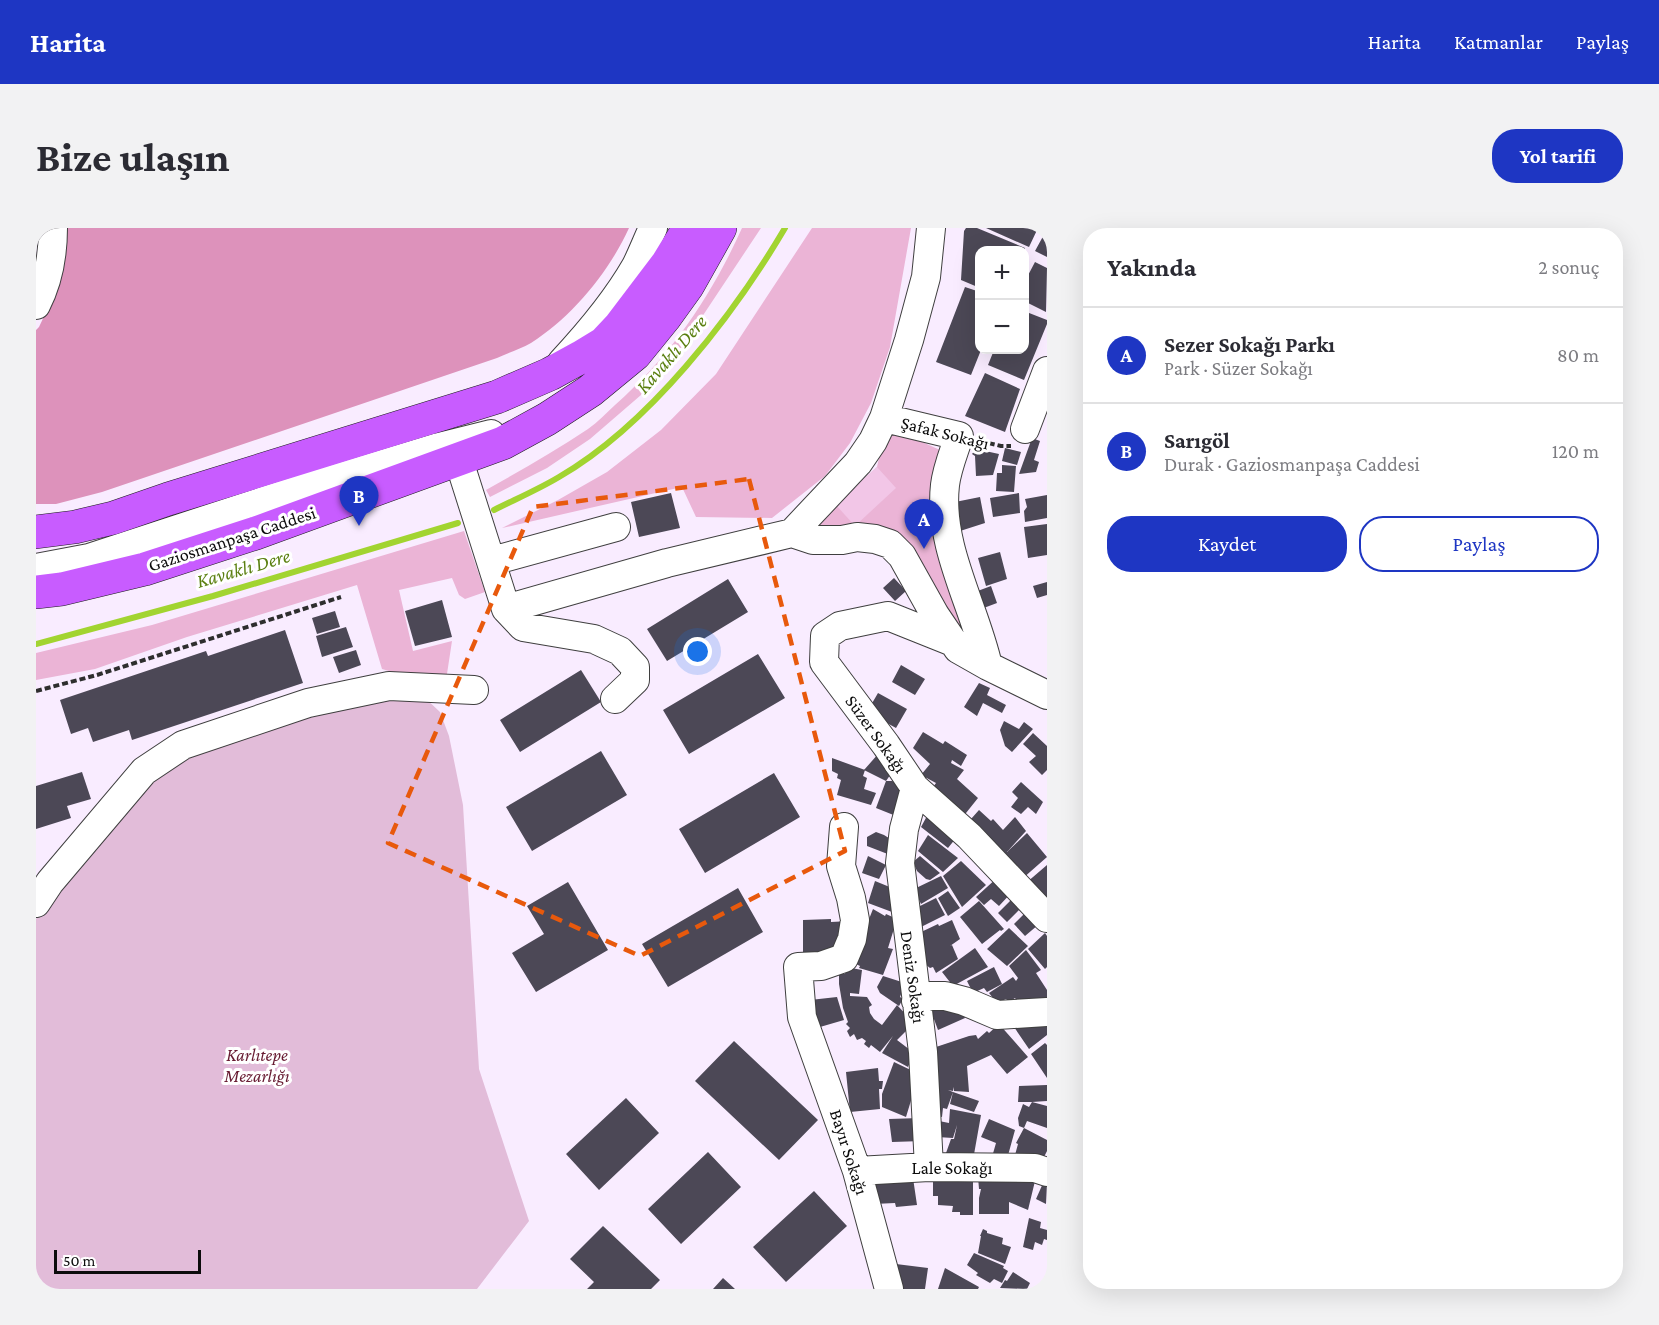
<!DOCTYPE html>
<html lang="tr">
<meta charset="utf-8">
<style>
body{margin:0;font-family:"Crimson Pro",serif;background:#f2f2f3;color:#2b2b33}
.controls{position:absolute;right:18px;top:18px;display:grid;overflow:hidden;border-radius:12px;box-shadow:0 6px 24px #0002}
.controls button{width:54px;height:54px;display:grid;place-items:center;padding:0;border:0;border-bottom:2px solid #e1e1e2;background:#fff;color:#2b2b33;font:30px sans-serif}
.scale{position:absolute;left:18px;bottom:15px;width:147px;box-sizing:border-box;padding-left:6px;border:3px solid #0c0c0c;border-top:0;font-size:16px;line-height:21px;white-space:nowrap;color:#0c0c0c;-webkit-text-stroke:4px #fff;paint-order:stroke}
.you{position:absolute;left:662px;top:424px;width:21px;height:21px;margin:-15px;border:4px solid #fff;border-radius:50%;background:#1a73e8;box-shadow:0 0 0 9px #1a73e833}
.badge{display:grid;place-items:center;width:39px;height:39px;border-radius:50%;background:#1e36c3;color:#fff;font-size:20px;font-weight:700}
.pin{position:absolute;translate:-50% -50px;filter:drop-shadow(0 2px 3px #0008)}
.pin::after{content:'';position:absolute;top:32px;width:21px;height:18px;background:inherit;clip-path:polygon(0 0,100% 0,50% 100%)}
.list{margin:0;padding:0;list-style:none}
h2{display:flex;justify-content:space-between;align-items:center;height:78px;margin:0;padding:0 24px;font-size:26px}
h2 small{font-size:20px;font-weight:400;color:#7c7c81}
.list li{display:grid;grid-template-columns:39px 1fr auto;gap:18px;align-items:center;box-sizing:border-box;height:96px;padding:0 24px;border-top:2px solid #e1e1e2}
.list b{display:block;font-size:22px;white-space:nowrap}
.list p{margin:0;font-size:20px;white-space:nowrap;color:#7c7c81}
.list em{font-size:20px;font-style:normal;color:#7c7c81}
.actions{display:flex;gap:12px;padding:18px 24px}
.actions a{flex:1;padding:14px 0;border:2px solid #1e36c3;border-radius:24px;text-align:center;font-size:21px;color:#1e36c3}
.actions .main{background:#1e36c3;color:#fff}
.map{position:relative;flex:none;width:1011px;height:1061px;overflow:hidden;border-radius:24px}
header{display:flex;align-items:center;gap:36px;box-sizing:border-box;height:84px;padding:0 30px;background:#1e36c3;color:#fff}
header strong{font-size:28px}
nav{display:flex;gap:33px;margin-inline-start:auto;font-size:21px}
.intro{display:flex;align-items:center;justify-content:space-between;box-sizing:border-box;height:144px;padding:0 36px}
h1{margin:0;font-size:42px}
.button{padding:15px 27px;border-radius:24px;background:#1e36c3;color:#fff;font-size:21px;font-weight:700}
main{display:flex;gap:36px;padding:0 36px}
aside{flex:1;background:#fff;border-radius:24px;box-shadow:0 6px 24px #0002}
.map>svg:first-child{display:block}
.green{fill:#ebb4d6}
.forest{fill:#dd92bb}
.cemetery{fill:#e2bcd9}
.pitch{fill:#f2c6e7}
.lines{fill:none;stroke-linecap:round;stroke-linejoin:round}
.stream{stroke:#a2d431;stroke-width:6}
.building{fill:#4c4856}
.minor-casing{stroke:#3f3f3f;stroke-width:30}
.major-casing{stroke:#1d1d1d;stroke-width:34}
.path{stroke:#2e2e2e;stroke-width:4;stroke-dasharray:6 3;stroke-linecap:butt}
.minor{stroke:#fff;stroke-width:28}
.major{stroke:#c85cff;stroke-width:33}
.marked{fill:none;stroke:#e8590c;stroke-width:4.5;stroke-dasharray:12 8;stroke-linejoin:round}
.labels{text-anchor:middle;stroke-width:6;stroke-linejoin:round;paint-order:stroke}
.street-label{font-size:18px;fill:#0c0c0c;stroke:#fff}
.park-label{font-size:18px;font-style:italic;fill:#671a31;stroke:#fff}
.water-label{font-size:20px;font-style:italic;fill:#5a7f10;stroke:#fff}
</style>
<header>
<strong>Harita</strong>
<nav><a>Harita</a><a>Katmanlar</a><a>Paylaş</a></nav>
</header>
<div class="intro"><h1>Bize ulaşın</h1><a class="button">Yol tarifi</a></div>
<main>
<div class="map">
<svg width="1011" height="1061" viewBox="0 0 1011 1061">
<rect width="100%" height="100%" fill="#f9ecff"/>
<path class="green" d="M706 0H725L638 131 605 167 554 211 511 240 454 269 450 262C484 243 519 223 552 201 562 194 570 185 579 177 635 128 676 67 706 0Z
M776 0H875L854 119 835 175 814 215 789 248 736 290 660 289 646 259 466 300 522 272 571 244 625 202 680 146Z
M860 202 904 222 934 415 857 306 844 297 782 299 783 291 841 239 844 225Z
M428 303 449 364 429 371 423 367 416 350 363 362 377 423 416 413 409 459 346 441 321 357 151 409 59 441 0 452V425L116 397Z"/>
<path class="forest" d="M31 0H593C573 44 536 89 495 115 484 121 472 125 461 130L66 264 20 276H0V102L3 99 20 63Z"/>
<path class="cemetery" d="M351 464 388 469 404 484 413 508 427 577 443 841 493 993 441 1061H0V691L15 668 128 538 182 512Z"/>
<path class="pitch" d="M841 239 860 260 819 298 799 276Z"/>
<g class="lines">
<path class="stream" d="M458 282C480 271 503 261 523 249 613 197 697 88 749 0
M0 416 177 368 422 295"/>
</g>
<path class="building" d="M930 0H941L989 20 988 22H944V60L925 52 928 3Z
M950 0H1002L993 19Z
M1011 1V29L999 23Z
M999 34 1011 40 1010 84 988 73V55Z
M929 59 944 64 945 122 935 147 900 134Z
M988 83 1011 92V96L988 152 952 137 958 122H988Z
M949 145 984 161 969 204 929 188Z
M996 210 1004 213 998 232 1003 234 1000 244 983 246Z
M969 220 985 224 981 237 966 233Z
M940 221 963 226 957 247 940 248 939 228 936 226Z
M966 237 980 238 978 264 960 263 961 245H966Z
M635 265 644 300 603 309 595 274Z
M983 265 984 285 957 289 954 270Z
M1011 267V290L989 294 988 283 991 279 989 271Z
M944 269 949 295 921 304 914 275Z
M1011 296V327L992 330 988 299Z
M964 324 971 351 950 358 942 330Z
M858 350 870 363 859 373 847 360Z
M692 351 712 384 631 433 611 401Z
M1011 354V367L1001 370 997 358Z
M955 358 961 375 945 381 939 364Z
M406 372 416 409 379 418 369 383Z
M299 383 304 399 281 406 276 390Z
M310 399 317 419 286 429 280 408Z
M249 402 267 455 96 512 93 502 57 514 52 500 35 506 24 472 170 423 172 428Z
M320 422 325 437 303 445 297 429Z
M722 426 749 470 653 526 627 482Z
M865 437 889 451 879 467 856 454Z
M545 442 565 474 484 524 464 492Z
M943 455 954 460 951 467 970 477 966 485 947 475 941 488 928 479Z
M842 465 871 481 860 500 831 484Z
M968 493 983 501 988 494 997 501 976 524 969 518 964 502Z
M887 504 907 516 909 513 931 527 925 538 916 532 915 535 928 542 921 551 942 570 926 590 895 562 900 555 885 547 894 536 877 520Z
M997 505 1011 518V542L1006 547 993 534 1000 528 987 516Z
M565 523 591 567 496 623 470 579Z
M843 525 859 540 850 553 828 542Z
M796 530 829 542 827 548 831 550 828 561 840 565 835 577 801 567 805 552 801 550 802 546 796 543Z
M46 544 55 571 31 578 35 590 0 601V558Z
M738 545 764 589 669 645 643 601Z
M850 553H856L870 558 860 588 840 580Z
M985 554 1007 574 1000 586 992 579 985 586 975 579 982 570 976 564Z
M943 582 955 593 957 591 967 602 979 589 990 603 971 624 991 605 1011 629 986 651 935 591Z
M891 588 920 610 912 620 885 599Z
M840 604 848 607 864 617 862 630 831 618V609Z
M892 607 922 630 907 644 882 623Z
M832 628 850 637 843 651 826 645Z
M884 628 904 645 894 652 890 651 881 643 877 634Z
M925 633 950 657 926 679 907 648Z
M1011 637V676L990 655Z
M905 648 912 660 885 676 878 661Z
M962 649 976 664 963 678 955 671 948 677 940 669Z
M839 653 861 662 856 684 832 675Z
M532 654 572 722 500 764 476 725 508 706 491 678Z
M702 660 727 704 632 759 606 716Z
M912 663 924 680 912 688 902 670Z
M900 670 909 687 885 699 876 682Z
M977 670 988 677 971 694 962 685Z
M943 673 968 701 965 703 964 702 946 716 924 689Z
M837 681 849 688 850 686 861 691 852 720 857 721 847 747 823 740 824 738 816 734Z
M990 684 1002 697 989 708 978 696Z
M795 691V694L814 693 802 723 767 726V692Z
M916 692 924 711 914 718 916 717 922 731 900 745 897 739 894 740 884 732 883 705 902 696 903 698Z
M973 700 992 718 971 738 951 721Z
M1009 705 1011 708V739L1009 741 992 721Z
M939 720 952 739 917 758 906 744Z
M990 722 1005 742 1000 745 1011 762V769L995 777 984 778 979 770 973 774 970 771 961 775 953 765 977 749 980 753 982 750 973 738Z
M810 739 826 742 823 766 814 765V768L831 769 836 777 833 779 834 785 838 791 846 797 861 777 876 793 871 802 861 812 878 825 872 839 846 825 857 808 844 824 835 817 833 820 828 816 830 813 826 810 821 812 818 806 814 809 811 803 814 800 810 796 812 794 807 780 803 756V746H809Z
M958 739 966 756 951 764 948 760 937 765 931 753Z
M847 748 869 755 864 769 867 771 863 778 844 765 841 759Z
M801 769 808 792 784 799 774 772Z
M892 775 924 776 929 790 902 802Z
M963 796 992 829 971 846 955 827 931 838 933 864 918 863V859L917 863 912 862 917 864 911 881 907 880 906 889 900 888 894 821 933 808 940 807 942 811 951 803 953 805Z
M1011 797V807L993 821 978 799Z
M698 813 782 892 743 932 659 853Z
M1009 815 1011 817V850L995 826Z
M858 834 883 846 870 889 846 879V866Z
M842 840 843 853H847L846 861H843L844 881 814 884 810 844Z
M1011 857V873L996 874 1011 878V900L991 893 988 900 983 898 982 890 987 876 993 879 996 874H982L983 858Z
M917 864 943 873 938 884 914 876Z
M590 870 623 905 563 962 530 926Z
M914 881 945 887 937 932 910 925 915 911H918L921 897 917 910 901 909 903 893 913 895Z
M884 890 887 913 856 914 853 891Z
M953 891 979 902 971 931 956 929 960 915 945 909Z
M988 900 1011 912V923L1007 931 979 927 982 916 980 915Z
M672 924 705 959 645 1016 612 981Z
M897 947H937V987H924V984H916L917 978 902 977V968H897Z
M942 949 999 953 992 982 973 974V986H943V970L945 961H943Z
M877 950 881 977 860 979 859 975 838 976 834 951Z
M1008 953 1011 955 1010 976 1000 971Z
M778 963 811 998 750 1054 717 1019Z
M993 990 1005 994 1004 1000 1011 1002V1012L1008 1011 1006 1017 999 1014 997 1022 987 1019Z
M567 998 624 1052 615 1061H551L558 1054 534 1031Z
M947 1001 951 1003V1005L967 1010 966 1016 975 1019 969 1036 942 1025 945 1008H944Z
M938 1025 968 1038 967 1040 972 1043 966 1055 958 1051 954 1055 940 1047 942 1045 931 1037Z
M860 1036 892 1040 889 1061H859Z
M909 1040 943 1059 942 1061H902Z
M977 1044 994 1055 991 1061 964 1060 969 1052 971 1053Z
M687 1050 699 1061H677Z"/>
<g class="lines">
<g class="minor-casing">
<path id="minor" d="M895 0 890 49 873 112 848 190 923 208C918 224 911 240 909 257 902 319 939 379 952 438
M0 77C13 52 17 28 17 0
M526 134C553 105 580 73 600 38 606 26 611 13 617 0
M989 201 1011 143
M423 233 470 381 487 399 558 411 584 423 599 439V452L579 471
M756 305 777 312H806L821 309 839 311 854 316 866 328 899 387 922 421 952 438 1011 467
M456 333 580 299
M0 340 53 330 264 261 403 219 455 206
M470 381 631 335 756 305 822 235 837 213 848 190
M917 414 852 388 804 398 789 408 788 434 850 517 879 560 933 608 1011 690
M879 560 868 601 864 635 887 824 893 939
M808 599 805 638 815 670 819 692 816 711 808 730 785 738 762 739 766 789 821 943 853 1061
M0 675 14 654 108 543 147 517 272 475 353 458 438 462
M880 773 894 768H909L928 773 961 787 1011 784
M821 943 893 939 999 940 1011 944"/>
</g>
<g class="major-casing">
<path id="major" d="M0 304 39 299 77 290 132 271 461 169 514 146 545 129 568 115 584 98 631 36 653 0
M0 364 26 361 109 341 220 305 467 215 511 191 554 163 599 126 629 89 652 57 684 0"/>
</g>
<path class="path" d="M944 213 965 218H975
M0 463 61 447 305 369"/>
<use href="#minor" class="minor"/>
<use href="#major" class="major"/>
</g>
<path class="marked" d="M713 251 809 623 604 728 352 615 497 279Z"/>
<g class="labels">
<g class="street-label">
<text transform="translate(909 205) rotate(14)" y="6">Şafak Sokağı</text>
<text transform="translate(196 311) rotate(-18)" y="6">Gaziosmanpaşa Caddesi</text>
<text transform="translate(840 506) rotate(54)" y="6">Süzer Sokağı</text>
<text transform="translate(877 749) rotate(82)" y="6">Deniz Sokağı</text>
<text transform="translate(813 924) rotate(72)" y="6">Bayır Sokağı</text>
<text x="916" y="946">Lale Sokağı</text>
</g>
<g class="park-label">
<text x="221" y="833">Karlıtepe<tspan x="221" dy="21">Mezarlığı</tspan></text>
</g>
<g class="water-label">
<text transform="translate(635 126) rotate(-49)" y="7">Kavaklı Dere</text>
<text transform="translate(207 340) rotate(-16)" y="7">Kavaklı Dere</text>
</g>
</g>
</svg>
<div class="controls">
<button>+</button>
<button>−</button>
</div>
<div class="scale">50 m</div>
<div class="you"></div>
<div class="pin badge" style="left:888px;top:321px">A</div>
<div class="pin badge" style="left:323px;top:298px">B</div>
</div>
<aside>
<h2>Yakında<small>2 sonuç</small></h2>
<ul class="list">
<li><span class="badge">A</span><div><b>Sezer Sokağı Parkı</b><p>Park · Süzer Sokağı</p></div><em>80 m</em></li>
<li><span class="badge">B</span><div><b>Sarıgöl</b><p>Durak · Gaziosmanpaşa Caddesi</p></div><em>120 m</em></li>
</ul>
<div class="actions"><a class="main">Kaydet</a><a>Paylaş</a></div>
</aside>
</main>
